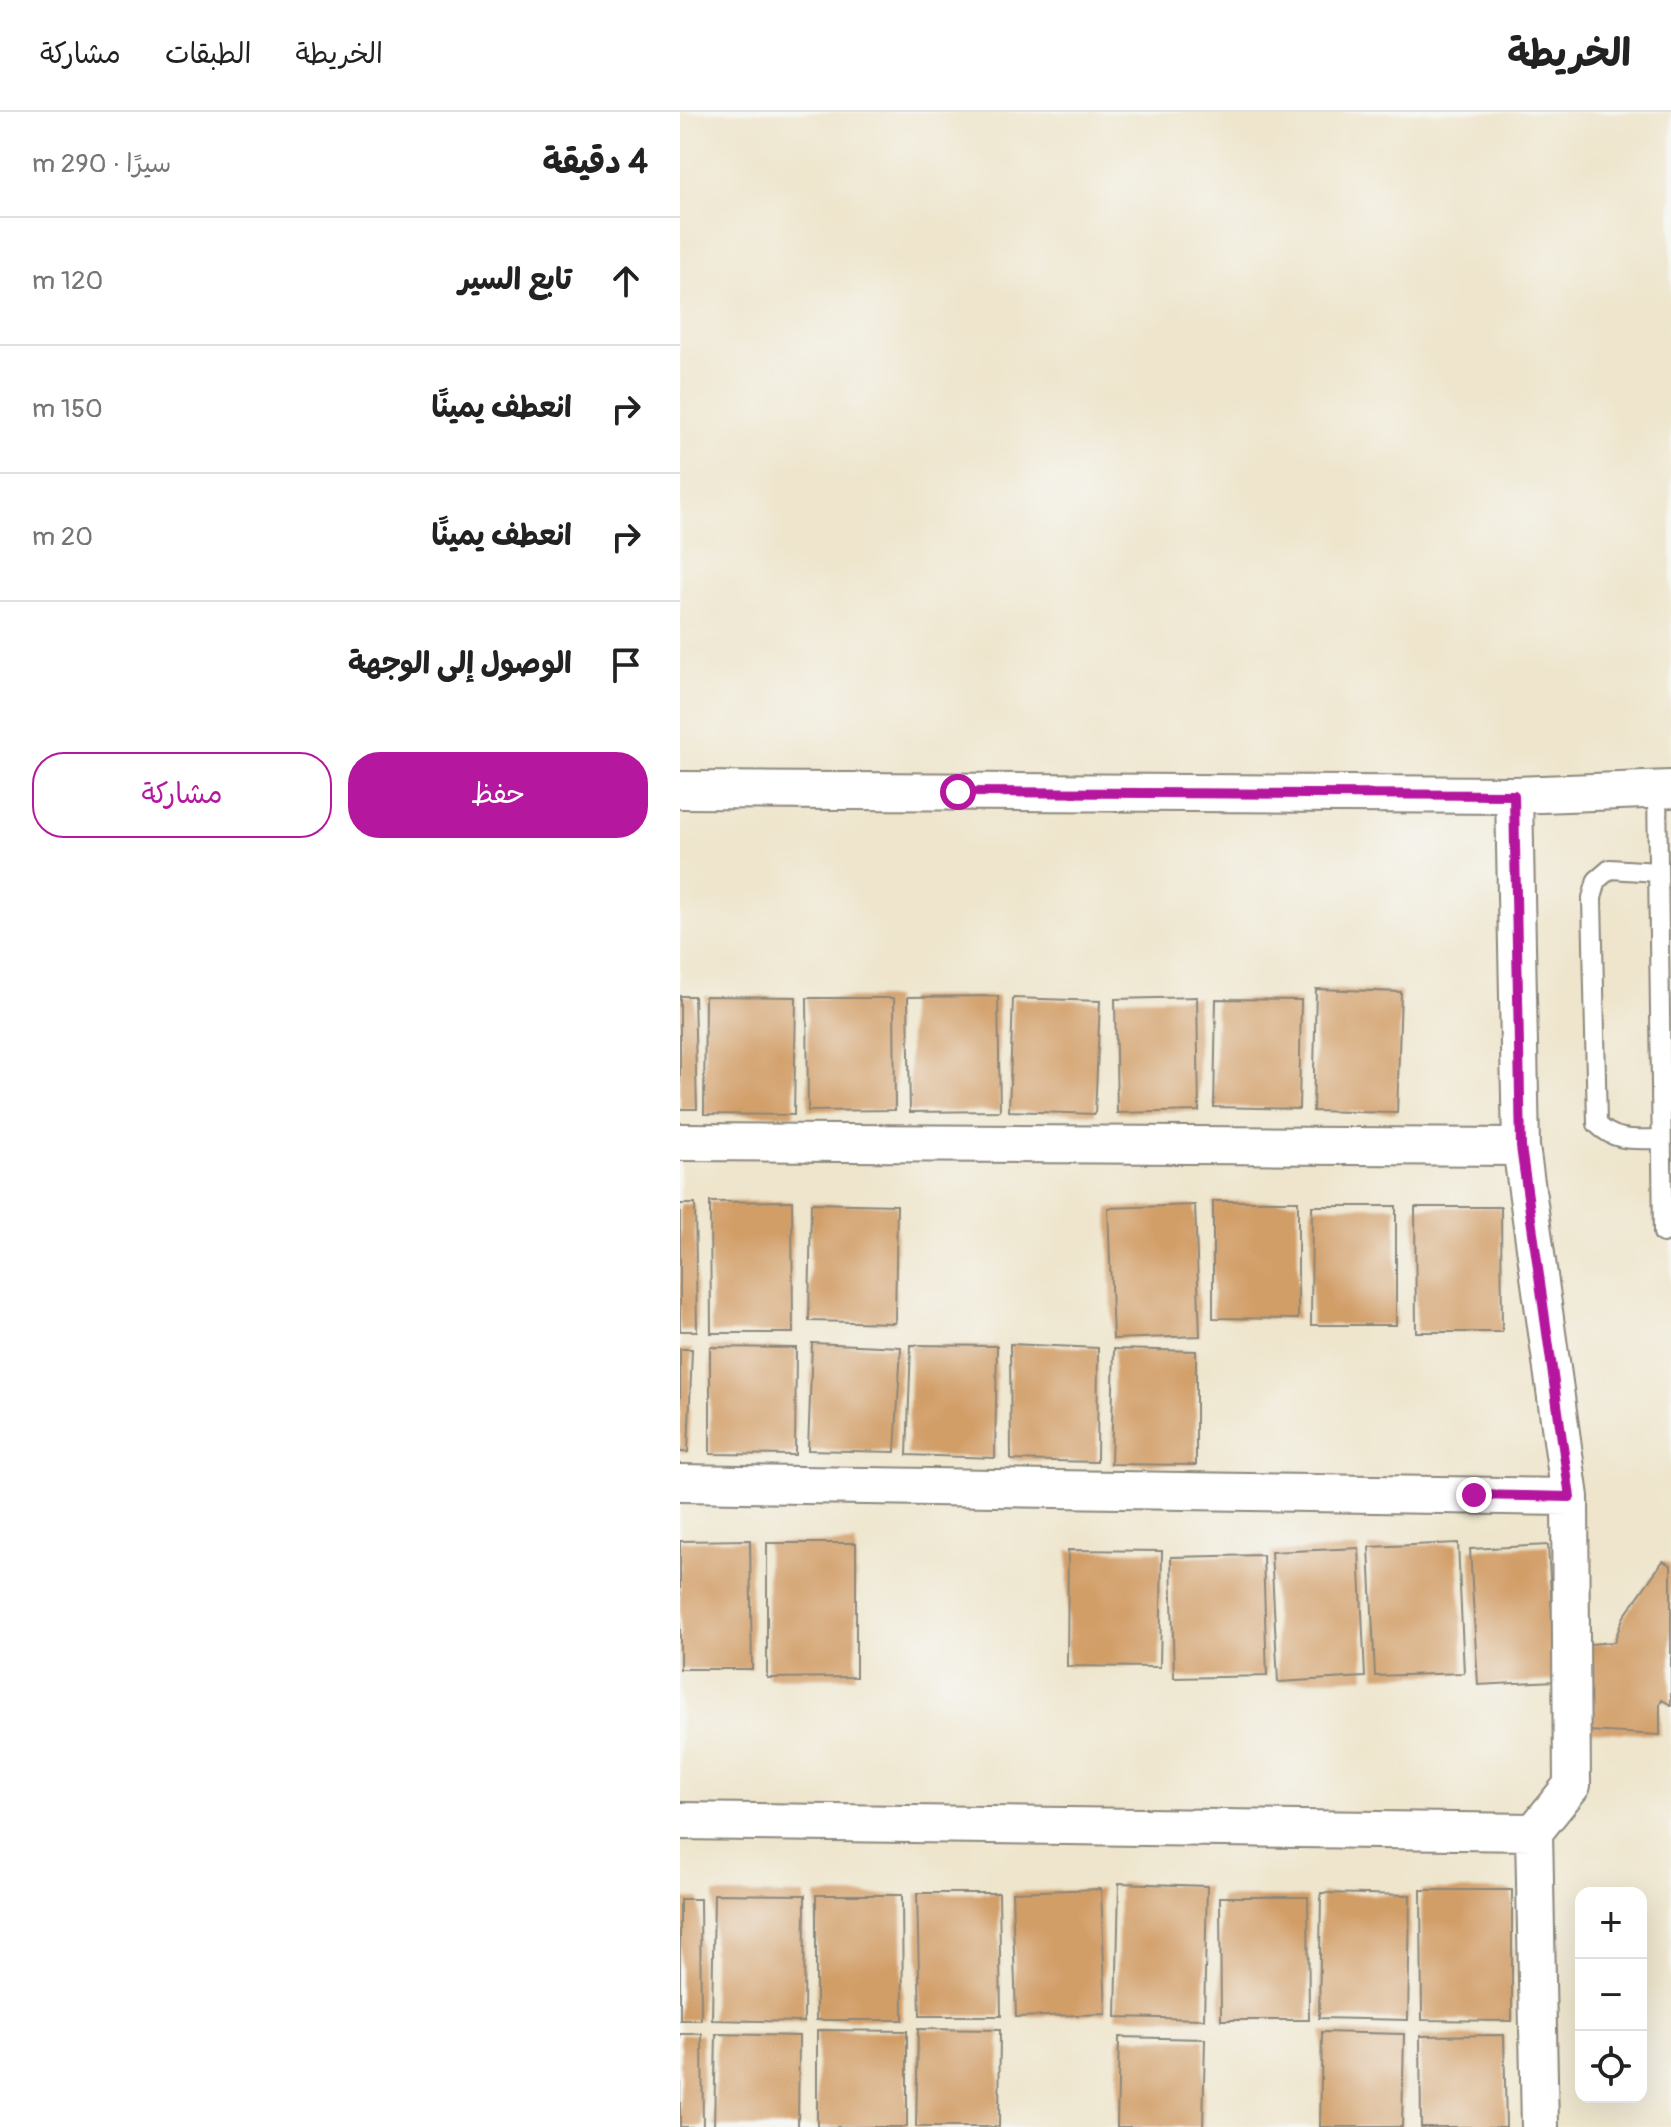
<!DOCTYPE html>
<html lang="ar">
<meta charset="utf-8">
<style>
body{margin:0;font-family:Pangolin,"Playpen Sans Arabic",sans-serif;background:#f2f2f2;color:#222;direction:rtl}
.controls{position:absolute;right:24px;bottom:24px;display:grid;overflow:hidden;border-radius:16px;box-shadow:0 8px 32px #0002}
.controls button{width:72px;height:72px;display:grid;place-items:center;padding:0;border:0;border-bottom:2px solid #e0e0e0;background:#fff;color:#222;font:40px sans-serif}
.stop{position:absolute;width:24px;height:24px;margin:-18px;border:6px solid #b5179e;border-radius:50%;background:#fff}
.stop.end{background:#b5179e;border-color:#fff;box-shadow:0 2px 8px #0008}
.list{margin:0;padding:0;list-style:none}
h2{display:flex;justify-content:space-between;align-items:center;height:104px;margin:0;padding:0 32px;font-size:34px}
h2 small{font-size:26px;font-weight:400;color:#767676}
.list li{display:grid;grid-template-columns:52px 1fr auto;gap:24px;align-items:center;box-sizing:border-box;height:128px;padding:0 32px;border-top:2px solid #e0e0e0}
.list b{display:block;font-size:30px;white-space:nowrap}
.list em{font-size:26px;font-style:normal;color:#767676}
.actions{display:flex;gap:16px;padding:24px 32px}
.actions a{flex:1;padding:18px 0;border:2px solid #b5179e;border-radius:32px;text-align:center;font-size:28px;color:#b5179e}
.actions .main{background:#b5179e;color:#fff}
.icon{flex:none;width:44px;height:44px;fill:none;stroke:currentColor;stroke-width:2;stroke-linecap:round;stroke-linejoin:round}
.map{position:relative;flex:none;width:991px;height:2015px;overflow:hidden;direction:ltr}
header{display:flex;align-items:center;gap:48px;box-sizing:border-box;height:112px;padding:0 40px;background:#fff;border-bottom:2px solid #e0e0e0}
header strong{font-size:38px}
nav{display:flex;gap:44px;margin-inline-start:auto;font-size:28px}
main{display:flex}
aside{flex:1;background:#fff}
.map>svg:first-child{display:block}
.building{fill:#d29e68}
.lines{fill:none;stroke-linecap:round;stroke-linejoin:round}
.lane-casing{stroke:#8c887c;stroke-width:22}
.street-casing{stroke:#8c887c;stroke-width:40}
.lane{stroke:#fff;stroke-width:18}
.street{stroke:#fff;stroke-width:36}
.route{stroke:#b5179e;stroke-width:10}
</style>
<header>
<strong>الخريطة</strong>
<nav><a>الخريطة</a><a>الطبقات</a><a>مشاركة</a></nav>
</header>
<main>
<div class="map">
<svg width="991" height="2015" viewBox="0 0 991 2015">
<rect width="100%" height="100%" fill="#f6f6f2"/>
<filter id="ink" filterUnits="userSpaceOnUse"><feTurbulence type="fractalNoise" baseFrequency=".0125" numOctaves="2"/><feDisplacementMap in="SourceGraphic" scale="16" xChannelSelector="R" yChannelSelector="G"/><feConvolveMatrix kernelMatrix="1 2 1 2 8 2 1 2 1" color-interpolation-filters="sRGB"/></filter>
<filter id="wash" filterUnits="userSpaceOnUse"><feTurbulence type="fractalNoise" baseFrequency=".006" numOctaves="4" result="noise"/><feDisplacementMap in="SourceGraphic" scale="32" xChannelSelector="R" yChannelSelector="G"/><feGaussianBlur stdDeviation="1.8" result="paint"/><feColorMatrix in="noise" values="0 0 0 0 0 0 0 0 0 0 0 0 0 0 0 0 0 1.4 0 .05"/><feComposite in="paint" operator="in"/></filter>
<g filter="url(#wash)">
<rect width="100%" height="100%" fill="#eee5cc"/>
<g id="blocks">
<path class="building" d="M636 877 721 880 717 1001 633 999Z
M0 884H14L17 997H0Z
M25 884 116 885 114 1003 24 1002Z
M318 884 320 999 230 1000 228 885Z
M517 885 519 999 437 1001 435 887Z
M127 886H214L215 998 128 999Z
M333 886 420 889 415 1002 329 999Z
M536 887 621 888 619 997 534 995Z
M112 1089 113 1221H31L30 1090Z
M533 1089H618V1207L533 1206Z
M131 1091 217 1093 215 1211 129 1209Z
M0 1092H15L17 1219H0Z
M515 1093 520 1224 433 1227 428 1096Z
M632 1094H716V1213H631Z
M735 1095H821L822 1220H736Z
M132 1231 221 1235 215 1340 128 1338Z
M330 1232 418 1236 417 1350 331 1348Z
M231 1233 317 1234 315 1346 227 1343Z
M30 1235 116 1236 115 1343 30 1342Z
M0 1237H12L8 1340H0Z
M434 1237 516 1239V1353L431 1352Z
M70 1428 72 1557H0V1429Z
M87 1431H176V1565L87 1566Z
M778 1431 784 1561 695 1564 689 1435Z
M868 1433 876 1569 798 1573 790 1437Z
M679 1436 685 1565 598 1570 591 1440Z
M388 1438 482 1439 480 1555 387 1554Z
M583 1443 587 1564 494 1566 491 1445Z
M983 1449 991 1453V1593L982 1588 980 1592V1623L908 1619 910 1532 934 1530 943 1506Z
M439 1771 527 1774 524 1907 436 1905Z
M421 1777 426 1902 336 1905 332 1780Z
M741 1778H832V1909L742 1908Z
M237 1781H319L321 1904H240Z
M641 1781 730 1783 728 1908 639 1906Z
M34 1782 125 1783 124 1910 32 1908Z
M136 1783H222L223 1908H136Z
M540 1785H628L629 1908H541Z
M0 1787H20L21 1908H0Z
M238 1917 320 1918 319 2015H236Z
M137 1918 227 1919V2015H137Z
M642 1920 724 1922 722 2015H640Z
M0 1922H22L23 2015H0Z
M36 1922 119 1924 118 2015H34Z
M824 1923 826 2015H741L740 1924Z
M439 1925 525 1927 523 2015H437Z"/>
</g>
</g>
<g filter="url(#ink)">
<use href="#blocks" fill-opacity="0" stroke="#8c887c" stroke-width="2"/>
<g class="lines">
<g class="lane-casing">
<path id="lane" d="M977 678 983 1121
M978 760 930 757 917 768 912 786 917 1012C936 1031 956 1027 981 1027"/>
</g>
<g class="street-casing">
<path id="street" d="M0 678 834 683 991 677
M834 683 841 1035 890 1385 892 1673 854 1720 860 2015
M0 1030 841 1035
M0 1371 890 1385
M0 1709 854 1720"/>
</g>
<use href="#lane" class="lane"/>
<use href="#street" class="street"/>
</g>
</g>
<g class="lines" filter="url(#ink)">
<path class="route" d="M278 680 834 683 841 1035 890 1385 794 1383"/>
</g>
</svg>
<div class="controls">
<button>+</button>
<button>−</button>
<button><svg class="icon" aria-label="locate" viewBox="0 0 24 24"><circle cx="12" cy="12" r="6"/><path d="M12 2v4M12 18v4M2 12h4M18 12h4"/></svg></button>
</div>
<div class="stop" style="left:278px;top:680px"></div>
<div class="stop end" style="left:794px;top:1383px"></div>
</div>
<aside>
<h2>4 دقيقة<small>سيرًا · 290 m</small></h2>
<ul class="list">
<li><svg class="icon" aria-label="ahead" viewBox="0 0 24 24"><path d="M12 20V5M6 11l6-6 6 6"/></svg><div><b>تابع السير</b></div><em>120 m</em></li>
<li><svg class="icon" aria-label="right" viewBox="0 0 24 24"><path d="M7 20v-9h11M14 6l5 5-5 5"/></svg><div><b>انعطف يمينًا</b></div><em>150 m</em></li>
<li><svg class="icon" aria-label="right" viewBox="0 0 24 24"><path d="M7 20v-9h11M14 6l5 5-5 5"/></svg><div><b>انعطف يمينًا</b></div><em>20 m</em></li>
<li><svg class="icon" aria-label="arrive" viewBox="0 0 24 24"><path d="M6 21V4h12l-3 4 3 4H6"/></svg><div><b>الوصول إلى الوجهة</b></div></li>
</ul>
<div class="actions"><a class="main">حفظ</a><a>مشاركة</a></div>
</aside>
</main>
